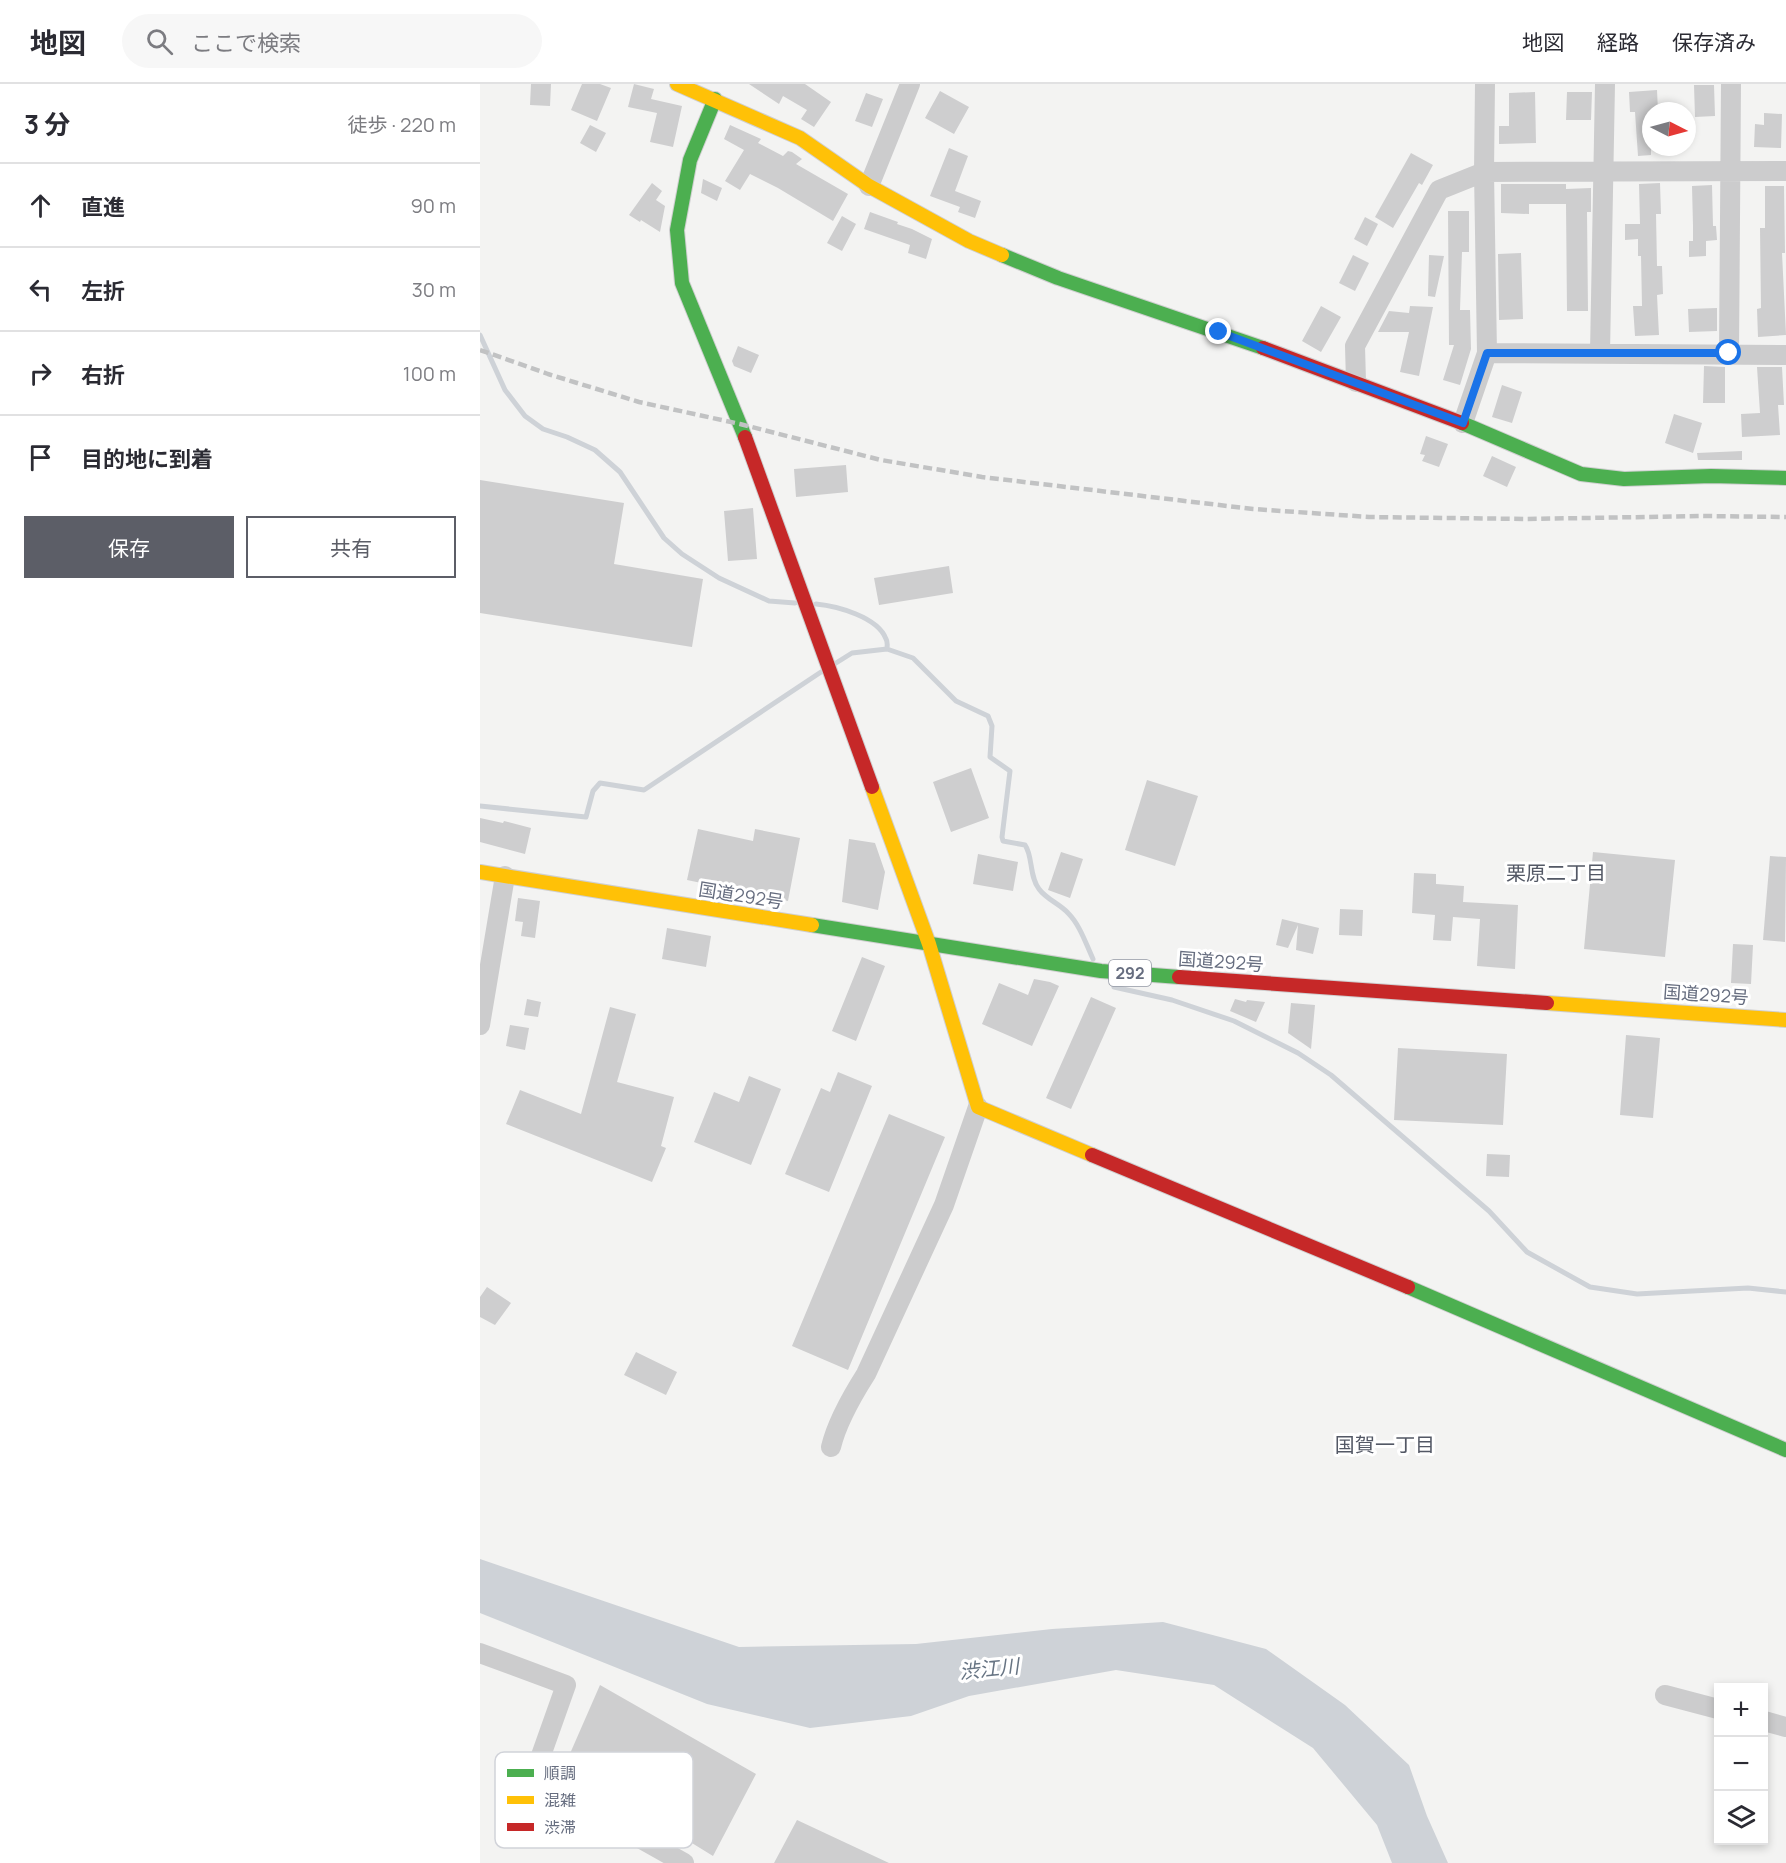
<!DOCTYPE html>
<html lang="ja">
<meta charset="utf-8">
<style>
body{margin:0;font-family:Manrope,"Noto Sans JP",sans-serif;background:#f7f7f7;color:#2b2b33}
.controls{position:absolute;right:18px;bottom:18px;display:grid;overflow:hidden;border-radius:0px;box-shadow:0 3px 9px #0003}
.controls button{width:54px;height:54px;display:grid;place-items:center;padding:0;border:0;border-bottom:2px solid #e1e1e2;background:#fff;color:#2b2b33;font:30px sans-serif}
.compass{position:absolute;left:1162px;top:18px;width:54px;height:54px;border-radius:50%;background:#fff;box-shadow:0 3px 9px #0003;rotate:96deg}
.stop{position:absolute;width:18px;height:18px;margin:-14px;border:4px solid #1a73e8;border-radius:50%;background:#fff}
.stop.end{background:#1a73e8;border-color:#fff;box-shadow:0 2px 6px #0008}
.list{margin:0;padding:0;list-style:none}
h2{display:flex;justify-content:space-between;align-items:center;height:78px;margin:0;padding:0 24px;font-size:26px}
h2 small{font-size:20px;font-weight:400;color:#7c7c81}
.list li{display:grid;grid-template-columns:39px 1fr auto;gap:18px;align-items:center;box-sizing:border-box;height:84px;padding:0 24px;border-top:2px solid #e1e1e2}
.list b{display:block;font-size:22px;white-space:nowrap}
.list em{font-size:20px;font-style:normal;color:#7c7c81}
.actions{display:flex;gap:12px;padding:18px 24px}
.actions a{flex:1;padding:14px 0;border:2px solid #5c5e67;border-radius:0px;text-align:center;font-size:21px;color:#5c5e67}
.actions .main{background:#5c5e67;color:#fff}
.icon{flex:none;width:33px;height:33px;fill:none;stroke:currentColor;stroke-width:2;stroke-linecap:round;stroke-linejoin:round}
.map{position:relative;flex:none;width:1306px;height:1779px;overflow:hidden}
header{display:flex;align-items:center;gap:36px;box-sizing:border-box;height:84px;padding:0 30px;background:#fff;border-bottom:2px solid #e1e1e2}
header strong{font-size:28px}
nav{display:flex;gap:33px;margin-inline-start:auto;font-size:21px}
.search{width:420px;height:54px;background:#f7f7f7;display:flex;align-items:center;gap:15px;box-sizing:border-box;padding:0 21px;border-radius:33px;color:#7c7c81;font-size:22px}
main{display:flex}
aside{flex:1;background:#fff}
.map>svg:first-child{display:block}
.water{fill:#ced2d7}
.lines{fill:none;stroke-linecap:round;stroke-linejoin:round}
.stream{stroke:#ced2d7;stroke-width:5}
.building{fill:#cececf}
.fast-casing{stroke:#cfcfd0;stroke-width:16}
.slow-casing{stroke:#cfcfd0;stroke-width:16}
.jam-casing{stroke:#cfcfd0;stroke-width:16}
.street{stroke:#cccccd;stroke-width:20}
.fast{stroke:#4caf50;stroke-width:14}
.slow{stroke:#ffc107;stroke-width:14}
.jam{stroke:#c62828;stroke-width:14}
.rail{stroke:#c1c2c3;stroke-width:4.5;stroke-dasharray:9 4.5;stroke-linecap:butt}
.route{stroke:#1a73e8;stroke-width:8}
.labels{text-anchor:middle;stroke-width:6;stroke-linejoin:round;paint-order:stroke}
.shield{fill:#fff;stroke:#9499a5;stroke-width:1.5}
.shield-label{font-size:16px;font-weight:bold;fill:#666d7f}
.street-label{font-size:18px;fill:#666d7f;stroke:#fff}
.neighbourhood-label{font-size:20px;fill:#535865;stroke:#fff}
.water-label{font-size:20px;font-style:italic;fill:#677483;stroke:#fff}
.key{fill:#fff;stroke:#d1d3d9;stroke-width:1.5}
.key-label{font-size:16px;fill:#666d7f}
</style>
<header>
<strong>地図</strong>
<div class="search"><svg class="icon" aria-label="search" viewBox="0 0 24 24"><circle cx="10" cy="10" r="6"/><path d="M15 15l6 6"/></svg>ここで検索</div>
<nav><a>地図</a><a>経路</a><a>保存済み</a></nav>
</header>
<main>
<aside>
<h2>3 分<small>徒歩 · 220 m</small></h2>
<ul class="list">
<li><svg class="icon" aria-label="ahead" viewBox="0 0 24 24"><path d="M12 20V5M6 11l6-6 6 6"/></svg><div><b>直進</b></div><em>90 m</em></li>
<li><svg class="icon" aria-label="left" viewBox="0 0 24 24"><path d="M17 20v-9H6M10 6l-5 5 5 5"/></svg><div><b>左折</b></div><em>30 m</em></li>
<li><svg class="icon" aria-label="right" viewBox="0 0 24 24"><path d="M7 20v-9h11M14 6l5 5-5 5"/></svg><div><b>右折</b></div><em>100 m</em></li>
<li><svg class="icon" aria-label="arrive" viewBox="0 0 24 24"><path d="M6 21V4h12l-3 4 3 4H6"/></svg><div><b>目的地に到着</b></div></li>
</ul>
<div class="actions"><a class="main">保存</a><a>共有</a></div>
</aside>
<div class="map">
<svg width="1306" height="1779" viewBox="0 0 1306 1779">
<rect width="100%" height="100%" fill="#f3f3f2"/>
<path class="water" d="M0 1475 259 1563 436 1560 572 1545 683 1538 786 1565 865 1621 929 1681 947 1732 968 1779H912L897 1741 833 1664 734 1601 636 1586 489 1612 431 1632 330 1644 227 1620 0 1529Z"/>
<g class="lines">
<path class="stream" d="M0 251 25 306 45 332 63 345 87 353 115 366 140 388 184 454 202 470 239 494 289 517 315 519
M336 520C357 522 398 533 406 555 408 558 407 562 407 565
M356 579 372 569 407 565 433 574 476 617 508 632 512 642 510 673 530 687 522 753 523 757 545 761C553 772 549 792 559 805 566 815 580 820 588 829 600 841 606 860 613 875
M0 722 106 733 113 707 120 699 164 706 341 588
M634 903 692 916 754 937 818 969 851 991 1009 1127 1047 1168 1110 1203 1157 1210 1268 1204 1306 1208"/>
</g>
<path class="building" d="M51 0H71L70 22 50 21Z
M102 0H120L131 4 117 37 91 26Z
M154 0 174 5 171 15 202 22 193 63 170 58 177 29 148 23Z
M269 0H325L351 18 334 43 321 35 327 26 303 12 299 20Z
M1214 1H1234L1235 32 1215 33Z
M1177 6 1178 27H1171V71L1158 72 1155 28H1150L1149 8Z
M460 7 489 23 474 50 445 34Z
M1055 8 1056 59 1019 60V42H1029V9Z
M1087 8H1112L1111 36H1086Z
M386 9 403 15 392 43 375 37Z
M1284 29 1302 30 1301 64 1274 63 1275 40 1284 41Z
M110 41 126 49 116 68 100 59Z
M250 41 281 55 278 59 303 72 308 67 312 68 322 75 316 80 368 110 353 137 298 104 270 90 260 106 245 97 264 66 244 55Z
M469 64 488 72 475 107 501 117 495 134 478 128 480 123 450 112Z
M931 69 953 81 942 101 939 99 913 144 895 133Z
M223 95 242 104 237 117 221 109Z
M172 99 182 107 176 116 185 122 180 148 161 136 160 138 149 131Z
M1180 99 1181 130H1176L1177 182H1182L1183 210 1177 211 1179 251 1155 252 1153 222H1162L1161 172H1158V155L1145 156V140H1160L1159 100Z
M1021 100H1086V105L1111 104V128H1107L1108 227H1087L1086 120H1049V130L1021 129Z
M1232 101 1233 142H1236L1237 156 1226 157V172L1209 173V157H1213V142L1212 102Z
M1285 102H1304L1305 169H1302L1306 251 1278 253 1277 225 1281 224 1280 144H1285Z
M968 127H989V168H982L980 226H990L991 265 980 301 963 296 974 261H969Z
M390 128 418 138 417 140 432 145 452 155 446 175 428 169 430 161 384 145Z
M362 132 376 140 362 167 347 159Z
M885 133 898 140 887 162 874 155Z
M1041 169 1043 235 1019 236 1018 170Z
M873 171 889 179 875 207 859 199Z
M949 171 964 172 955 213 948 212Z
M841 222 861 233 841 268 822 257Z
M930 222 953 223 939 292 920 288 929 248H898L909 227 929 229Z
M1237 224V247L1209 248 1208 225Z
M258 262 279 271 271 289 254 282 252 277Z
M1224 282 1245 283V319H1223Z
M1277 283H1302L1304 321H1298L1300 351 1262 353 1261 330 1280 329Z
M1022 301 1042 308 1032 339 1012 333Z
M1194 330 1222 339 1213 369 1185 359Z
M946 352 968 360 959 383 942 377 945 371 940 370Z
M1262 367V376H1218L1217 369Z
M1012 372 1036 383 1027 403 1003 392Z
M366 381 368 408 316 413 314 385Z
M0 396 144 419 134 480 223 495 212 563 0 529Z
M273 424 277 475 248 477 244 427Z
M469 482 473 509 399 521 394 494Z
M491 684 509 734 471 748 453 698Z
M667 696 718 712 695 782 645 766Z
M0 734 23 739 24 737 51 744 45 770 0 758Z
M218 745 273 757 275 745 320 754 308 817 207 796Z
M369 755 395 759 405 788 398 826 362 818Z
M581 768 603 775 590 814 568 806Z
M1113 768 1195 776 1185 873 1104 865Z
M498 770 538 778 533 807 493 800Z
M1290 772 1306 773 1305 858 1283 856Z
M934 789 956 790V800L984 802 983 818 1038 821 1035 885 997 882 1000 835 973 833 971 857 953 856 955 831 932 829Z
M38 814 60 817 55 854 41 852 43 838 35 837Z
M860 825 883 826 882 852 859 851Z
M802 835 839 844 833 870 816 866 818 841 808 864 796 861Z
M187 844 231 852 226 883 182 875Z
M1253 860 1273 861 1271 900 1251 899Z
M382 873 405 882 376 957 352 947Z
M554 895 570 898 579 902 552 962 502 940 519 899 548 911Z
M611 913 636 924 591 1025 566 1014Z
M47 915 61 918 58 933 44 931Z
M755 915 766 918 767 916 785 918 776 938 750 927Z
M811 919 835 921 831 965 808 949Z
M130 923 156 930 137 998 194 1013 181 1062 186 1064 172 1098 26 1040 40 1006 101 1030Z
M30 941 49 944 45 966 26 962Z
M1146 951 1180 954 1173 1034 1140 1031Z
M918 964 1027 970 1023 1041 914 1036Z
M358 988 392 1002 349 1108 305 1090 341 1004 350 1008Z
M269 992 301 1005 271 1081 214 1058 234 1008 259 1018Z
M409 1030 465 1053 368 1286 312 1262Z
M1007 1070 1030 1071 1029 1093 1006 1092Z
M7 1203 31 1219 15 1241 0 1233V1213Z
M156 1268 197 1288 186 1311 144 1291Z
M120 1601 276 1690 233 1772 85 1681Z
M317 1736 409 1779H294Z"/>
<g class="lines">
<g class="fast-casing">
<path id="fast" d="M235 15 210 76 197 146 202 199 265 353
M522 171 578 194 783 264
M982 339 1101 390 1144 395 1231 392 1306 394
M332 841 621 887 699 893
M928 1203 1306 1366"/>
</g>
<g class="slow-casing">
<path id="slow" d="M197 0 320 54 389 102 489 157 522 171
M392 703 449 860 498 1023 612 1071
M0 788 332 841
M1067 919 1306 936"/>
</g>
<g class="jam-casing">
<path id="jam" d="M783 264 982 339
M265 353 392 703
M699 893 1067 919
M612 1071 928 1203"/>
</g>
<path class="street" d="M1005 0 1004 88 1007 269 1306 271
M389 102 430 0
M1120 269 1125 0
M1249 269 1251 0
M876 298 875 262 959 106 1004 88 1306 87
M983 339 1007 269
M0 941 25 792
M351 1363C357 1338 372 1312 386 1290L464 1121 498 1023
M0 1569 86 1601 53 1694 204 1779
M1185 1611 1238 1625
M1284 1637 1306 1643"/>
<use href="#fast" class="fast"/>
<use href="#slow" class="slow"/>
<use href="#jam" class="jam"/>
<path class="rail" d="M0 266 68 290 159 318 260 340 401 376 502 393 773 425 889 433 1046 435 1222 432 1306 433"/>
</g>
<g class="lines">
<path class="route" d="M739 248 983 339 1007 269H1249"/>
</g>
<g class="labels">
<rect class="shield" x="629" y="876" width="42" height="26" rx="4.5"/>
<g class="shield-label">
<text x="650" y="895">292</text>
</g>
<g class="street-label">
<text transform="translate(261 812) rotate(9)" y="6">国道292号</text>
<text transform="translate(741 878) rotate(4)" y="6">国道292号</text>
<text transform="translate(1226 911) rotate(4)" y="6">国道292号</text>
</g>
<g class="neighbourhood-label">
<text x="1076" y="796">栗原二丁目</text>
<text x="905" y="1368">国賀一丁目</text>
</g>
<g class="water-label">
<text transform="translate(509 1585) rotate(-6)" y="7">渋江川</text>
</g>
</g>
<rect x="15" y="1668" width="198" height="96" rx="9" class="key"/>
<rect x="27" y="1685" width="27" height="8" fill="#4caf50"/>
<rect x="27" y="1712" width="27" height="8" fill="#ffc107"/>
<rect x="27" y="1739" width="27" height="8" fill="#c62828"/>
<g class="key-label">
<text x="64" y="1695">順調</text>
<text x="64" y="1722">混雑</text>
<text x="64" y="1749">渋滞</text>
</g>
</svg>
<div class="controls">
<button>+</button>
<button>−</button>
<button><svg class="icon" aria-label="layers" viewBox="0 0 24 24"><path d="M12 4l9 5-9 5-9-5zM3 14l9 5 9-5"/></svg></button>
</div>
<svg class="compass" viewBox="-18 -18 36 36"><path d="M0-13l5 13h-10z" fill="#e53935"/><path d="M0 13l5-13h-10z" fill="#7c7c81"/></svg>
<div class="stop" style="left:1249px;top:269px"></div>
<div class="stop end" style="left:739px;top:248px"></div>
</div>
</main>
